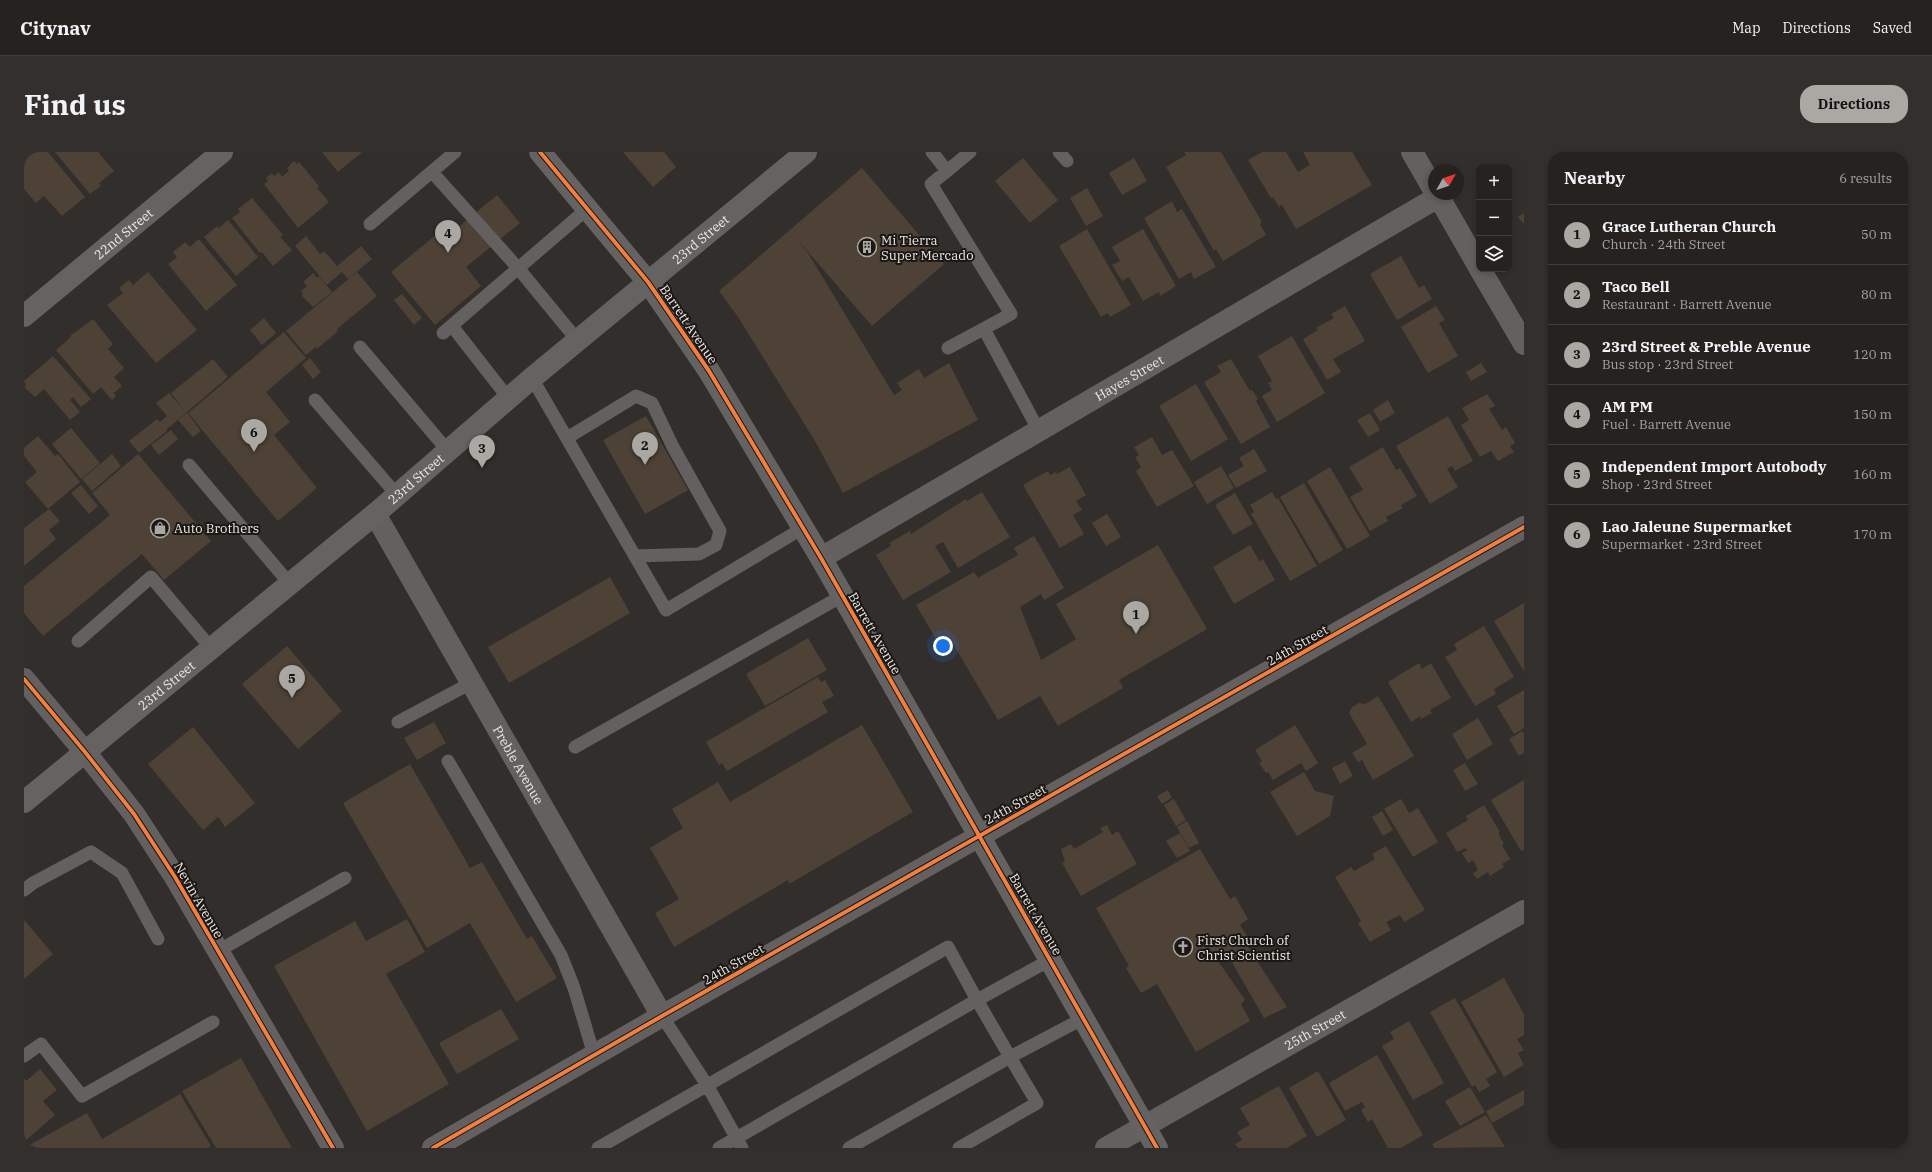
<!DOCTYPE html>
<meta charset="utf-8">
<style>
body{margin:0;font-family:"IBM Plex Serif",serif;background:#322f2d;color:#f1f3f6}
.controls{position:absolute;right:12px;top:12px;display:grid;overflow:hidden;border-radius:8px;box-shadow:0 2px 6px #0003}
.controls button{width:36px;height:36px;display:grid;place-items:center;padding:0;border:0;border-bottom:1px solid #423f3e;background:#262220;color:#f1f3f6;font:20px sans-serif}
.compass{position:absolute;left:1404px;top:12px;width:36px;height:36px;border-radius:50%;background:#262220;box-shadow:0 2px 6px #0003;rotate:50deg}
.you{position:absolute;left:919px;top:494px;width:14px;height:14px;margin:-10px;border:3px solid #fff;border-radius:50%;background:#1a73e8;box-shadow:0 0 0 6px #1a73e833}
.badge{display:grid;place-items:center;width:26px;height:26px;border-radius:50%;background:#aba7a3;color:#111;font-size:13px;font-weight:700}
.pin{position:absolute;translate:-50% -33px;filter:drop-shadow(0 1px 2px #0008)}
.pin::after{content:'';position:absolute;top:21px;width:14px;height:12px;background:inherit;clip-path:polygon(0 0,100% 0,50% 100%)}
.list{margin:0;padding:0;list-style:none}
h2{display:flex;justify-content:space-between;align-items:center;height:52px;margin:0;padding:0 16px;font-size:17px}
h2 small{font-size:13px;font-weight:400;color:#a4a4a5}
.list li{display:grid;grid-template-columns:26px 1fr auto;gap:12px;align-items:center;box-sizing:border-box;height:60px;padding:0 16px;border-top:1px solid #423f3e}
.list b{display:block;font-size:15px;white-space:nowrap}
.list p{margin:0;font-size:13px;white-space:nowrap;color:#a4a4a5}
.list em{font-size:13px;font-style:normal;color:#a4a4a5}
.icon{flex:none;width:22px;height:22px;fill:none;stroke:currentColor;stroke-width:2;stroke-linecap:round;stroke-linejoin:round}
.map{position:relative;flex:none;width:1500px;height:996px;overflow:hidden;border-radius:16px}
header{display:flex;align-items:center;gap:24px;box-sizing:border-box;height:56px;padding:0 20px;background:#262220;border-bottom:1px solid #423f3e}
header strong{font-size:19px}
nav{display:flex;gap:22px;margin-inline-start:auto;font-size:14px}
.intro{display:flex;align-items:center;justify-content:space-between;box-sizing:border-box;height:96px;padding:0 24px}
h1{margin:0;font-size:28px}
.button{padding:10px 18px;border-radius:16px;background:#aba7a3;color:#111;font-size:14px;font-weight:700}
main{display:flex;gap:24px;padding:0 24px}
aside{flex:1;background:#262220;border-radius:16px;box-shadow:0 2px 6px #0003}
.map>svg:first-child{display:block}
.building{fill:#4e4237}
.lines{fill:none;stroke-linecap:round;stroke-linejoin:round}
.service{stroke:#63605f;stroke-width:13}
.minor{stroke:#63605f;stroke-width:22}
.secondary{stroke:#656361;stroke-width:22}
.cycleway-casing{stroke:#1a1714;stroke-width:6}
.cycleway{stroke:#f27e40;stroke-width:4}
.labels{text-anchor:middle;stroke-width:4;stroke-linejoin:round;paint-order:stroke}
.street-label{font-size:13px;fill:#ece8e3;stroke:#1a1714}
.poi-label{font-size:13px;fill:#ece8e3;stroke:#1a1714;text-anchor:start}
</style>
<header>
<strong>Citynav</strong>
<nav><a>Map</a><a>Directions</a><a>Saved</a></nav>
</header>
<div class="intro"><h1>Find us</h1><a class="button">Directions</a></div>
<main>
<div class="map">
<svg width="1500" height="996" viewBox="0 0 1500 996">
<rect width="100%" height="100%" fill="#322e2b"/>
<path class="building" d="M4 0H24L61 45 38 64 20 44 12 51 0 37V4Z
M31 0H74L90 19 75 31 77 34 66 42Z
M298 0H338L314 20Z
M599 0H640L652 15 629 35Z
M1160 0H1197L1238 70 1236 72 1242 83 1199 109 1192 97 1190 99 1142 15 1162 3Z
M1238 0H1262L1274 20 1286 13 1279 0H1328L1348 33 1272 77 1258 53 1255 55 1249 45 1247 46 1224 8Z
M999 6 1034 48 1006 71 971 29Z
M1110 6 1123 29 1098 43 1085 21Z
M270 9 273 12 275 10 295 34 293 36 305 50 274 76 240 32 244 29 242 26 248 21 250 24 255 20 258 25 265 19 263 16Z
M838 16 920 112 848 174 772 86 784 101 870 243 878 238 873 231 895 217 900 226 925 211 954 268 819 341 791 289 714 165 695 139Z
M1063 36 1079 64 1062 74 1046 46Z
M473 43 496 71 442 115 457 134 411 173 367 120 414 81 419 88Z
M228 46 259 83 256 85 268 98 249 114 238 100 236 101 208 66 216 60 214 57Z
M1148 49 1153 60 1158 57 1192 115 1170 127 1167 120 1155 127 1120 66Z
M1500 61V72L1494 65Z
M204 68 234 105 212 124 180 85 193 74 195 76Z
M1063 77 1107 153 1086 165 1084 161 1077 165 1035 94Z
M1119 77 1152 134 1136 144 1135 140 1119 149 1105 125 1098 129 1088 113 1096 109 1088 95Z
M282 84 296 102 300 99 313 114 337 94 348 107 324 127 318 120 303 133 271 94Z
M175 87 213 133 182 159 144 112 153 105 149 100 161 90 166 95Z
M1377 104 1395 136 1400 133 1408 147 1373 168 1346 122Z
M124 120 173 178 132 211 83 153 99 141 95 136 105 128 109 133Z
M333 120 353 144 313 177 314 179 293 197 292 195 282 203 262 179Z
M289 121 293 126 295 124 308 140 289 155 278 144 279 142 277 139 283 134 279 130Z
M378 142 398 166 390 173 370 148Z
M1321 154 1341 189 1309 207 1317 220 1303 228 1279 187 1294 178 1292 176 1310 166 1307 162Z
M1412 154 1421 168 1415 171 1434 204 1404 221 1377 175Z
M240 166 252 181 238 193 226 178Z
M69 167 89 192 84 197 100 216 90 225 98 234 90 241 92 244 88 248 77 235 69 242 32 198 47 185 46 184Z
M260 180 282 206 242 240 266 270 250 283 293 336 254 369 164 261Z
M1268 184 1301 241 1253 270 1238 244 1248 238 1244 231 1248 229 1234 204Z
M29 204 67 247 57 255 49 245 46 248 56 260 46 268 20 237 11 245 0 235 2 234 0 229Z
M286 206 297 220 289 227 278 213Z
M189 207 204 225 142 278 143 279 115 301 105 289 133 267 136 270 143 264 132 251 145 241 160 258 147 241Z
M1207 207 1226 239 1228 238 1234 247 1232 249 1246 275 1217 292 1180 230 1197 220 1193 214Z
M1457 211 1463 220 1447 229 1442 220Z
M1172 232 1204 287 1167 309 1135 254Z
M1463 242 1471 254 1465 257 1478 278 1482 275 1491 291 1486 294 1490 300 1474 309 1467 299 1456 305 1437 273 1445 268 1438 256Z
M1364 248 1371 261 1356 270 1349 258Z
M163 261 177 279 169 285 154 268Z
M1346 261 1356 278 1344 285 1333 268Z
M622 264 664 338 621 362 579 288Z
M1424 264 1449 309 1431 319 1428 314 1423 317 1434 335 1406 352 1372 294Z
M47 276 76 311 57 327 28 292Z
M147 278 154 287 135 303 127 293Z
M14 284 31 304 34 302 56 330 24 357 1 330 13 320 0 304V296Z
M1128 285 1138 303 1148 298 1170 334 1133 355 1112 319 1117 315 1111 305 1115 303 1110 295Z
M1359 295 1372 318 1376 316 1393 344 1377 353 1379 356 1362 365 1364 369 1346 379 1326 345 1339 338 1325 315Z
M1230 297 1243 319 1212 336 1204 323 1220 314 1215 306Z
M88 302 97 314 68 339 58 327Z
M114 302 187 389 140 428 118 402 19 484 0 461V434L86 363 68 341Z
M1197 314 1210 336 1183 352 1170 330Z
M1046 315 1062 343 1052 349 1058 358 1049 363 1060 382 1036 396 999 333 1024 319 1026 323 1032 320 1033 322Z
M1306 315 1346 384 1323 397 1283 329Z
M1280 331 1319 398 1295 412 1256 345Z
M57 333 74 354 65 362 47 341Z
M958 340 986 385 934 416 919 390 911 394 927 420 879 448 852 403 867 394 865 391 886 379 887 382 942 347 943 349Z
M1248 340 1252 347 1254 346 1293 414 1266 429 1227 362 1230 360 1226 353Z
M1211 341 1229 372 1209 383 1191 353Z
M25 357 36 369 25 378 32 387 0 414V376Z
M1083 362 1097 385 1082 394 1068 371Z
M1010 384 1040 436 1020 448 1017 442 996 455 1017 508 1052 487 1032 452 1134 393 1183 477 1095 528 1099 536 1034 574 1016 544 974 568 928 490 918 497 892 453 950 420 954 426 994 403 990 396Z
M1226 393 1236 410 1239 407 1251 428 1210 452 1189 415Z
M586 425 606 461 485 531 464 495Z
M1500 451V519L1470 469Z
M1460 474 1490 525 1470 537 1472 542 1451 554 1421 505 1433 498 1430 492Z
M784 486 803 518 741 554 722 522Z
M263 494 318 559 274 597 218 532Z
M1395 511 1398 517 1407 511 1427 546 1406 558 1408 561 1397 567 1396 564 1387 570 1364 530Z
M794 525 797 530 801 528 810 544 798 550 804 560 703 619 698 611 695 613 682 590Z
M1500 538V576L1490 582 1473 554Z
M1354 544 1390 604 1349 628 1338 608 1334 610 1328 601 1343 592 1325 561 1328 555 1335 551 1341 552Z
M1454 566 1469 592 1443 608 1428 582Z
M410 570 422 591 393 608 380 586Z
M838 573 889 660 765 732 764 728 650 795 631 761 655 747 626 696 659 676 648 657 694 630 706 650Z
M1271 573 1294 611 1282 619 1277 611 1249 628 1244 620 1242 621 1235 611 1238 609 1231 598Z
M169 575 231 651 201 675 194 665 179 678 124 612Z
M1498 579 1500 582V601L1495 604 1485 587Z
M1321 609 1329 624 1316 632 1308 616Z
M1441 611 1454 632 1441 639 1429 618Z
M386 612 446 716 458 710 503 787 508 784 533 826 492 850 446 771 403 796 319 651Z
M1280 620 1291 639 1310 644 1306 664 1273 684 1246 640Z
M1500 628V698L1497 699 1467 648Z
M1144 638 1148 646 1138 652 1133 644Z
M1150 647 1162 668 1152 674 1140 653Z
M1377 647 1385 661 1394 656 1414 690 1389 705 1360 657Z
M1460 653 1476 680 1474 681 1480 692 1478 693 1486 707 1478 712 1480 715 1466 724 1464 720 1453 727 1449 721 1454 718 1449 708 1444 711 1438 701 1443 698 1442 696 1433 700 1422 681 1444 668 1442 664Z
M1358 659 1369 678 1359 684 1348 665Z
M1163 669 1175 691 1165 696 1153 675Z
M1083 673 1088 683 1094 679 1113 712 1057 744 1038 711 1041 710 1037 697 1047 692 1050 697 1079 680 1076 676Z
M1156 681 1166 699 1153 706 1142 689Z
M1362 694 1401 758 1380 770 1376 763 1362 770 1367 778 1346 790 1334 771 1337 769 1311 725 1327 715 1330 719 1351 707 1348 702Z
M1176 697 1206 747 1211 744 1224 767 1216 773 1225 787 1220 789 1263 855 1240 866 1202 800 1192 806 1221 848 1217 852 1226 869 1172 900 1133 832 1117 841 1102 816 1105 814 1072 756Z
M383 767 401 800 362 822 425 932 343 979 250 814 331 769 342 789Z
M0 768 29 802 0 827Z
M1480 826 1500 862V883L1493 887 1500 898 1494 901 1500 913 1480 925 1437 850Z
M1431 846 1473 920 1462 927 1466 934 1455 940 1451 933 1448 935 1406 860Z
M477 857 495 887 433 922 415 891Z
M1385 869 1420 931 1389 948 1358 894 1370 887 1366 880Z
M1353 903 1399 983 1377 996H1364L1348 967 1344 970 1337 958 1341 955 1338 950 1321 959 1305 931Z
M217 906 268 996H192L158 939Z
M16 917 33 938 19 949 31 963 0 990V926L2 929Z
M1294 919 1322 968 1293 985 1265 936Z
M1255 934 1283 984 1263 996H1214L1211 992 1218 988 1213 980 1226 973 1216 956Z
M1446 935 1461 960 1436 974 1421 949Z
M1500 938V953L1468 971 1462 959Z
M156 942 187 994 184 996H0L63 961 78 987Z
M1462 963 1481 995 1410 996 1408 992Z"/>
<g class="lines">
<path class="service" d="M908 0 923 19 946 0
M1035 0 1043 9
M923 19 907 32 987 162 924 196
M408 20 494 116 554 189
M346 72 431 0
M428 174 485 247
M960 177 1015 279
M419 181 563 57
M336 195 424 299
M508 226 642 458 779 376
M291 248 373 343
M543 286 612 244 628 251 649 295 696 379 692 393 675 402 611 404
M165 313 266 432
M54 489 127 425 187 496
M374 570 447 531
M551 595 818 444
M424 609 537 803 550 836 570 903
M0 738 9 731 67 700 98 721 134 787
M194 799 321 726
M1026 808 953 848 986 905 1060 866
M638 864 683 933 718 996
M0 904 17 892 58 944 189 870
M574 996 924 795 953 848 695 996
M825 996 986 905 1013 951 935 996"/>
<g class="minor">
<path d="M1388 0 1410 38"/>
<path d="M1413 42 1455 115"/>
<path d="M1456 117 1500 192"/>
<path id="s1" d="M351 362 638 864"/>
<path id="s2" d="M797 406 1414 45"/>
<path d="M0 527 61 600 110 662 151 725 309 996"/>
<path d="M409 996 638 864 1500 375"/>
<path id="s3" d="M1082 996 1500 759"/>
</g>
<g class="secondary">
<path d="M516 0 624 130 685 219 797 406 1133 996"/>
<path id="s4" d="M0 164 198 0"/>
<path id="s5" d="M0 650 351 362 508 226 782 0"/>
</g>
<g class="cycleway-casing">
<path id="cycleway" d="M516 0 624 130 685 219 797 406 1133 996
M0 527 61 600 110 662 151 725 309 996
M409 996 638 864 1500 375"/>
</g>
<use href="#cycleway" class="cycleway"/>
</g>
<defs>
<g id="building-ring" transform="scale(1)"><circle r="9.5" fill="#1a1714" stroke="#aba7a3" stroke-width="1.5"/><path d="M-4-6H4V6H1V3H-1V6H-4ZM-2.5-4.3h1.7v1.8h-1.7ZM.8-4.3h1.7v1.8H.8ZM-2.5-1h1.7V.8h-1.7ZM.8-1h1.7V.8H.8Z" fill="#aba7a3"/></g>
<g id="shop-ring" transform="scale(1)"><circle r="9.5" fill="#1a1714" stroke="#aba7a3" stroke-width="1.5"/><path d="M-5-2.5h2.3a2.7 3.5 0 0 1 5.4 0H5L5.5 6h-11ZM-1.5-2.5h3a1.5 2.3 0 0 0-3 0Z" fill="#aba7a3"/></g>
<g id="church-ring" transform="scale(1)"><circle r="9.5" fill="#1a1714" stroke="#aba7a3" stroke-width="1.5"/><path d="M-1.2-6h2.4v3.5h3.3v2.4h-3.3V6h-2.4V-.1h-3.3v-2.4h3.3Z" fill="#aba7a3"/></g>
</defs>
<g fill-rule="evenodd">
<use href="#building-ring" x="843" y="95"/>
<use href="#shop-ring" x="136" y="376"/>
<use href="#church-ring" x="1159" y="795"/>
</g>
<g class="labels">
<g class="street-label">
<text dy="5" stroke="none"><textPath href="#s4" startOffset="129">22nd Street</textPath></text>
<text dy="5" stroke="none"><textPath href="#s5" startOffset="880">23rd Street</textPath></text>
<text transform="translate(665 172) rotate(56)" y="5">Barrett Avenue</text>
<text dy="5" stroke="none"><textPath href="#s2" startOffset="357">Hayes Street</textPath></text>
<text dy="5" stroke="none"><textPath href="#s5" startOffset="508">23rd Street</textPath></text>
<text transform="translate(851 481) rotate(60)" y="5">Barrett Avenue</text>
<text transform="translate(1273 493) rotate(-30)" y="5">24th Street</text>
<text dy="5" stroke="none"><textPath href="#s5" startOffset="184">23rd Street</textPath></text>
<text dy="5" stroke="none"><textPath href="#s1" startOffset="289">Preble Avenue</textPath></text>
<text transform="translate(991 652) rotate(-29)" y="5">24th Street</text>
<text transform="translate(175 748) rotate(60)" y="5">Nevin Avenue</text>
<text transform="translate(1012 762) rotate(60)" y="5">Barrett Avenue</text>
<text transform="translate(709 812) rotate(-30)" y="5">24th Street</text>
<text dy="5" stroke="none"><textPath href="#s3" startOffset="240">25th Street</textPath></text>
</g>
<g class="poi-label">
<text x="857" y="93">Mi Tierra<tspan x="857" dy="15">Super Mercado</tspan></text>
<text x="150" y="381">Auto Brothers</text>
<text x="1173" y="793">First Church of<tspan x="1173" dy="15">Christ Scientist</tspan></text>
</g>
</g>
</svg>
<div class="controls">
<button>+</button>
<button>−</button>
<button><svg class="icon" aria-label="layers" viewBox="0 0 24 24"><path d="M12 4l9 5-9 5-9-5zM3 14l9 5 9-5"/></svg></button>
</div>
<svg class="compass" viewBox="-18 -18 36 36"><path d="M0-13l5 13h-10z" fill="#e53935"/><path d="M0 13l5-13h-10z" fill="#a4a4a5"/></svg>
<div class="you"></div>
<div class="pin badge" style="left:1112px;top:482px">1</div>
<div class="pin badge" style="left:621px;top:313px">2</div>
<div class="pin badge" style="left:458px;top:316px">3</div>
<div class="pin badge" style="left:424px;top:101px">4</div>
<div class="pin badge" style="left:268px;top:546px">5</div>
<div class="pin badge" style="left:230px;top:300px">6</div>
</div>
<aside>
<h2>Nearby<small>6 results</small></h2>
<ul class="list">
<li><span class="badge">1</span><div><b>Grace Lutheran Church</b><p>Church · 24th Street</p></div><em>50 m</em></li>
<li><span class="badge">2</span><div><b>Taco Bell</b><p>Restaurant · Barrett Avenue</p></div><em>80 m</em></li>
<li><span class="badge">3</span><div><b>23rd Street &amp; Preble Avenue</b><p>Bus stop · 23rd Street</p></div><em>120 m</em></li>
<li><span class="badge">4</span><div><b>AM PM</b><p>Fuel · Barrett Avenue</p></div><em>150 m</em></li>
<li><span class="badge">5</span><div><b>Independent Import Autobody</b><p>Shop · 23rd Street</p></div><em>160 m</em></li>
<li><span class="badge">6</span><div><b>Lao Jaleune Supermarket</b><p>Supermarket · 23rd Street</p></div><em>170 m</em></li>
</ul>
</aside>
</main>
